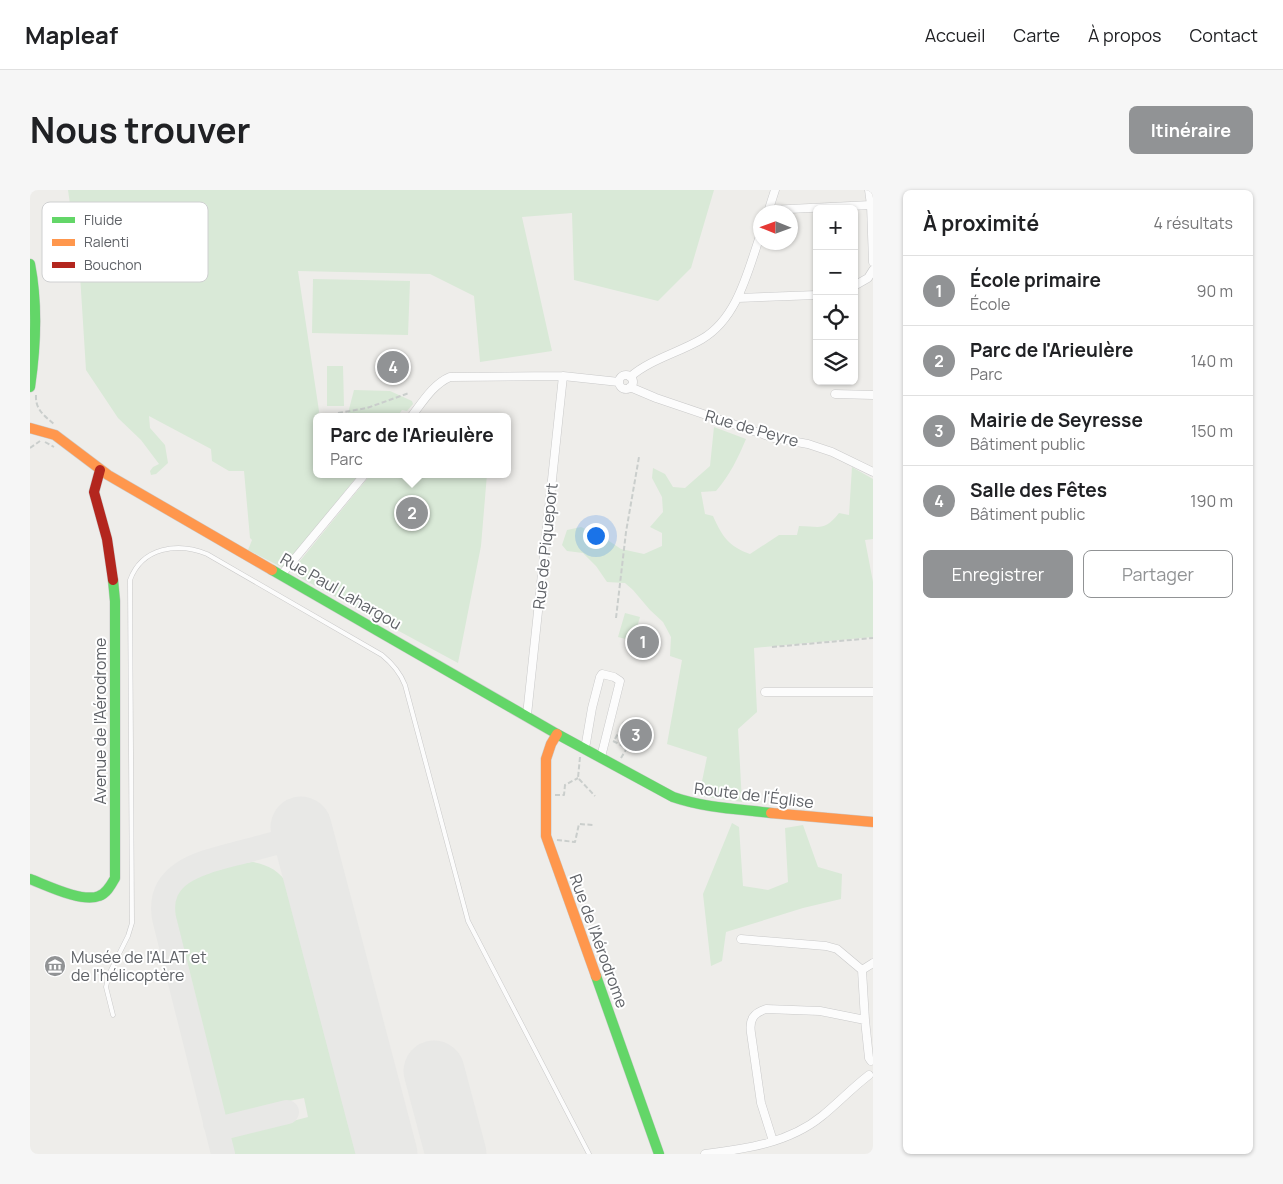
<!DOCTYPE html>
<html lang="fr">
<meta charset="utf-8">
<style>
body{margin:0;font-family:Manrope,sans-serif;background:#f6f6f6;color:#202124}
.controls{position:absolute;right:15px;top:15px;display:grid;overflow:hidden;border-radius:8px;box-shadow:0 1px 4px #0004}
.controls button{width:45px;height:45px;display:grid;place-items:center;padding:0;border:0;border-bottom:1px solid #e0e0e0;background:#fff;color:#202124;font:25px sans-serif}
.compass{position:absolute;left:723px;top:15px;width:45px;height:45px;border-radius:50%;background:#fff;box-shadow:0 1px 4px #0004;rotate:271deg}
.you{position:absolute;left:565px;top:345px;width:18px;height:18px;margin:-12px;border:4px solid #fff;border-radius:50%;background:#1a73e8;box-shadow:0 0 0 8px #1a73e833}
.badge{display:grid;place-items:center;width:32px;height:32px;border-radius:50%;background:#919395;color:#fff;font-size:16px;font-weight:700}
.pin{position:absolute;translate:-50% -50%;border:2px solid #fff;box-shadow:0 1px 5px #0006}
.popup{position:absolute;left:283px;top:223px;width:198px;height:65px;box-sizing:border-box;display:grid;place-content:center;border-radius:8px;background:#fff;filter:drop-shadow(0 1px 4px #0005);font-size:16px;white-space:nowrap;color:#757577}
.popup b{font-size:19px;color:#202124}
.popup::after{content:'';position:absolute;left:50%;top:100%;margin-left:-10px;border:10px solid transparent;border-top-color:#fff}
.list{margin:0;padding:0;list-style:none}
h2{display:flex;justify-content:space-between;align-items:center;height:65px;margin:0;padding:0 20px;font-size:21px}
h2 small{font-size:16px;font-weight:400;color:#757577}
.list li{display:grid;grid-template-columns:32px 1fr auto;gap:15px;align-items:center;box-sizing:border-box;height:70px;padding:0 20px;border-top:1px solid #e0e0e0}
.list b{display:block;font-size:19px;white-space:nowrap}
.list p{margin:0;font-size:16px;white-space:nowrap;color:#757577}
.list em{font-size:16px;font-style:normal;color:#757577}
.actions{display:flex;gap:10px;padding:15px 20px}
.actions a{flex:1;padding:11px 0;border:1px solid #919395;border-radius:8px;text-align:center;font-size:18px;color:#919395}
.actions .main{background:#919395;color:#fff}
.icon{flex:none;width:28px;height:28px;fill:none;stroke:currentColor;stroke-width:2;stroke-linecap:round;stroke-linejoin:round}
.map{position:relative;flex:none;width:843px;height:964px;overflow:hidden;border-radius:8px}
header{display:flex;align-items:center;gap:30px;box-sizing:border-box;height:70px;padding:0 25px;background:#fff;border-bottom:1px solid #e0e0e0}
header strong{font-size:24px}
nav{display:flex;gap:28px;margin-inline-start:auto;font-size:18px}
.intro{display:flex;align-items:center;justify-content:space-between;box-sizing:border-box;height:120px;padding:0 30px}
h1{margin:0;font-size:35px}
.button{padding:12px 22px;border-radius:8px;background:#919395;color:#fff;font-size:18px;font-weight:700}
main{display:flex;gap:30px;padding:0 30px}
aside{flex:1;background:#fff;border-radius:8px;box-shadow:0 1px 4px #0004}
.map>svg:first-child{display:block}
.green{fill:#d9e9d7;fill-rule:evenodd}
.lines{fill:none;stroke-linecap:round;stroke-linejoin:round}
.taxiway{stroke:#e8e8e6;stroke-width:24}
.runway{stroke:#e8e8e6;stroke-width:61}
.lane-casing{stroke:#c9c9c9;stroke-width:5}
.street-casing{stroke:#c9c9c9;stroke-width:9}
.fast-casing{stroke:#cbcbcb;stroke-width:11}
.slow-casing{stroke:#cbcbcb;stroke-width:11}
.jam-casing{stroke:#cbcbcb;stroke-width:11}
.path{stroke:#cacecc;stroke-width:2;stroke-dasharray:5 2.5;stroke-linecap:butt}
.lane{stroke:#fcfcfc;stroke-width:4}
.street{stroke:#fcfcfc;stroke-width:8}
.fast{stroke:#63d668;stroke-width:10}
.slow{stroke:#ff974d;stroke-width:10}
.jam{stroke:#b3261e;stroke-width:10}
.labels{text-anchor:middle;stroke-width:4;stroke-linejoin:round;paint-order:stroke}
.street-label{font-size:16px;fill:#5f6267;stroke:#fff}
.poi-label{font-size:16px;fill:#5f6267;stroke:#fff;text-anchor:start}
.key{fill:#fff;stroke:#cfd0d1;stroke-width:1}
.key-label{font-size:14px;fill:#5f6267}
</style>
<header>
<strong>Mapleaf</strong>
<nav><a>Accueil</a><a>Carte</a><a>À propos</a><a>Contact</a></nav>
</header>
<div class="intro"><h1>Nous trouver</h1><a class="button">Itinéraire</a></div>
<main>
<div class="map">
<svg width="843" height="964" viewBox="0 0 843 964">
<rect width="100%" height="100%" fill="#eeedea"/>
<path class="green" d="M38 0H684L661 78 628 111 544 90 542 23 492 27 522 161 450 172 444 106 400 84 268 81 289 221 286 244 287 243V284H329L253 378 218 360 222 350 220 348 214 281H199L182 271 181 259 119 226 120 238 135 255 138 273 126 284 121 285 120 281 123 277 129 274 111 250 88 228 56 180 50 85Z
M283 89 380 91 378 145 282 143Z
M297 176H313L314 216H297Z
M324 200 360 201 382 211 383 214 377 221 372 220 367 227H317Z
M684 237 716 249C708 268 700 285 686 301L671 302 675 324 683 326C692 346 698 356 720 364L749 345H767L769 336C790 336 794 342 809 323L819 325 822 277 843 289V349L835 350 843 392V447L724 458 727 522 708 539 712 612 669 606 677 567 637 554 652 470 640 466 641 447 633 432 620 420 603 400 595 393 577 392 566 376 553 363 537 361 532 355 537 340 551 337 573 347 591 359 614 364 632 356V343L620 337 633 322 632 307 622 288 623 278 635 284 643 297 655 298 680 276Z
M341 284H457L451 356 428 473 267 386 265 377Z
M595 423 610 427 603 451 588 447Z
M702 633 709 637 713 696 738 700 758 692 755 638 773 635 788 677 812 684 811 709 773 718 696 742 692 771 681 776 673 704Z
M223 672C238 675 251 681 258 696L328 964H203L145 735C138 698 157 687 189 679 200 676 211 673 223 672ZM274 908 278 927 259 932 254 912Z"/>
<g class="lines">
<path class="taxiway" d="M185 934 192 938 257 922
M193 964 134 728C126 681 174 672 208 663 225 659 243 653 260 650 278 652 279 671 282 685"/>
<path class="runway" d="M271 637 357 964
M404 881 426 964"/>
<g class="lane-casing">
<path id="lane" d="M83 825 76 797 79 784 98 746 102 733 100 390C112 357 148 352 177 364L352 465C363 474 370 482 375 495L438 731 559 964"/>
</g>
<g class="street-casing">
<path id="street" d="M841 15 843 72
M739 20 841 15 839 0
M738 22 745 0
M824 96 838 88 843 80
M708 108 787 105
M589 192a7 7 0 1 1 14 0a7 7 0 1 1-14 0Z
M600 187C621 169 648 163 672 149 708 128 718 80 731 43
M600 197 626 208 744 248 778 254 802 262 843 282
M805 204 843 205
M381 227C392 213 403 194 420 187L533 186 589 192
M252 384 335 284
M735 502H843
M497 525 533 186
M554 557 556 553 562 518 570 487 572 484 584 487 590 491 571 567
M711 749 796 756 807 759 832 780
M832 780 835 830
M832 780 843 773
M743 951 731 913 721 843C719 830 723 823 736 819L790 821 835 830 839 868 841 871
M675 964C716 959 759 953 792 926 808 913 822 898 839 885"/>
</g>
<g class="fast-casing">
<path id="fast" d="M0 74C8 115 6 156 0 197
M242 380 527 544 643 607C675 618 708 619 741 623
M0 689C16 695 52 713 69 706 77 703 81 695 85 688V411L83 390
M566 786 629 964"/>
</g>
<g class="slow-casing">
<path id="slow" d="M0 238 25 245 78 285 242 380
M527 544 521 554 516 569V646L566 786
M741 623 843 632"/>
</g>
<g class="jam-casing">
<path id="jam" d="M70 280 64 302 77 349 83 390"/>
</g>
<path class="path" d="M6 205C5 220 15 226 25 235
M308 223 337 218 379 203
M15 252 24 257
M0 258 10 251
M586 428 596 342 609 267
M742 457 843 448
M585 549 594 532
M583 551 597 558 591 568
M550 567 548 588 565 606
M525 605H534L535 595 548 588
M527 650 545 652 549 634 563 635"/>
<use href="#lane" class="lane"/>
<use href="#street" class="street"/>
<use href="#fast" class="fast"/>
<use href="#slow" class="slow"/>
<use href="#jam" class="jam"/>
</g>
<defs>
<g id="museum-disc" transform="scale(1.125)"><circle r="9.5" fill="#919395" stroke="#fff"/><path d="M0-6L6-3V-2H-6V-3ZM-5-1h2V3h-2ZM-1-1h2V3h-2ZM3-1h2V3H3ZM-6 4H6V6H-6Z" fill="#fff"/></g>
</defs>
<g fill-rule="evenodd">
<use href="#museum-disc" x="25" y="776"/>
</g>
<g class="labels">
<g class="street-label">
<text transform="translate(722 238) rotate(16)" y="6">Rue de Peyre</text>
<text transform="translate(515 356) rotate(-84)" y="6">Rue de Piqueport</text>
<text transform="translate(311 401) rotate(30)" y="6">Rue Paul Lahargou</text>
<text transform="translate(70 531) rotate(-90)" y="6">Avenue de l'Aérodrome</text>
<text transform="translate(724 605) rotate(7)" y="6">Route de l'Église</text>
<text transform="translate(569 751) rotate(70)" y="6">Rue de l'Aérodrome</text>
</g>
<g class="poi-label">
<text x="41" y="773">Musée de l'ALAT et<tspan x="41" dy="18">de l'hélicoptère</tspan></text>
</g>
</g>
<rect x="12" y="12" width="166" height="80" rx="8" class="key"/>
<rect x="22" y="27" width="23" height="6" fill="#63d668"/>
<rect x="22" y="49" width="23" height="7" fill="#ff974d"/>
<rect x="22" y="72" width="23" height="6" fill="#b3261e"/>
<g class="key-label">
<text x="54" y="35">Fluide</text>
<text x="54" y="57">Ralenti</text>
<text x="54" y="80">Bouchon</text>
</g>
</svg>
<div class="controls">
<button>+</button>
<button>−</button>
<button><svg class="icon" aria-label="locate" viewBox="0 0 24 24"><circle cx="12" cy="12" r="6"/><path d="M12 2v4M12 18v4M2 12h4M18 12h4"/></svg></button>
<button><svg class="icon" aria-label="layers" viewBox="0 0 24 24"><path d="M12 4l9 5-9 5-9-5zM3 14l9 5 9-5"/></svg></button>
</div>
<svg class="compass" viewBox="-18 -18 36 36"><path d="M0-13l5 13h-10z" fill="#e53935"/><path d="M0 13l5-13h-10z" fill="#757577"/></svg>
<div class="you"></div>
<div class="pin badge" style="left:613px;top:452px">1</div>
<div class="pin badge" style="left:382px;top:323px">2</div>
<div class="popup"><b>Parc de l'Arieulère</b>Parc</div>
<div class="pin badge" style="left:606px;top:545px">3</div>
<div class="pin badge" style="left:363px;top:177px">4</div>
</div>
<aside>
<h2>À proximité<small>4 résultats</small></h2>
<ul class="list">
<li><span class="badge">1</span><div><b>École primaire</b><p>École</p></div><em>90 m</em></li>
<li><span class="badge">2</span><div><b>Parc de l'Arieulère</b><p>Parc</p></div><em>140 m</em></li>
<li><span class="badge">3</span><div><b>Mairie de Seyresse</b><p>Bâtiment public</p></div><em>150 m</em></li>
<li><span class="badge">4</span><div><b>Salle des Fêtes</b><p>Bâtiment public</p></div><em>190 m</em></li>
</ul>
<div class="actions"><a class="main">Enregistrer</a><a>Partager</a></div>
</aside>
</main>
